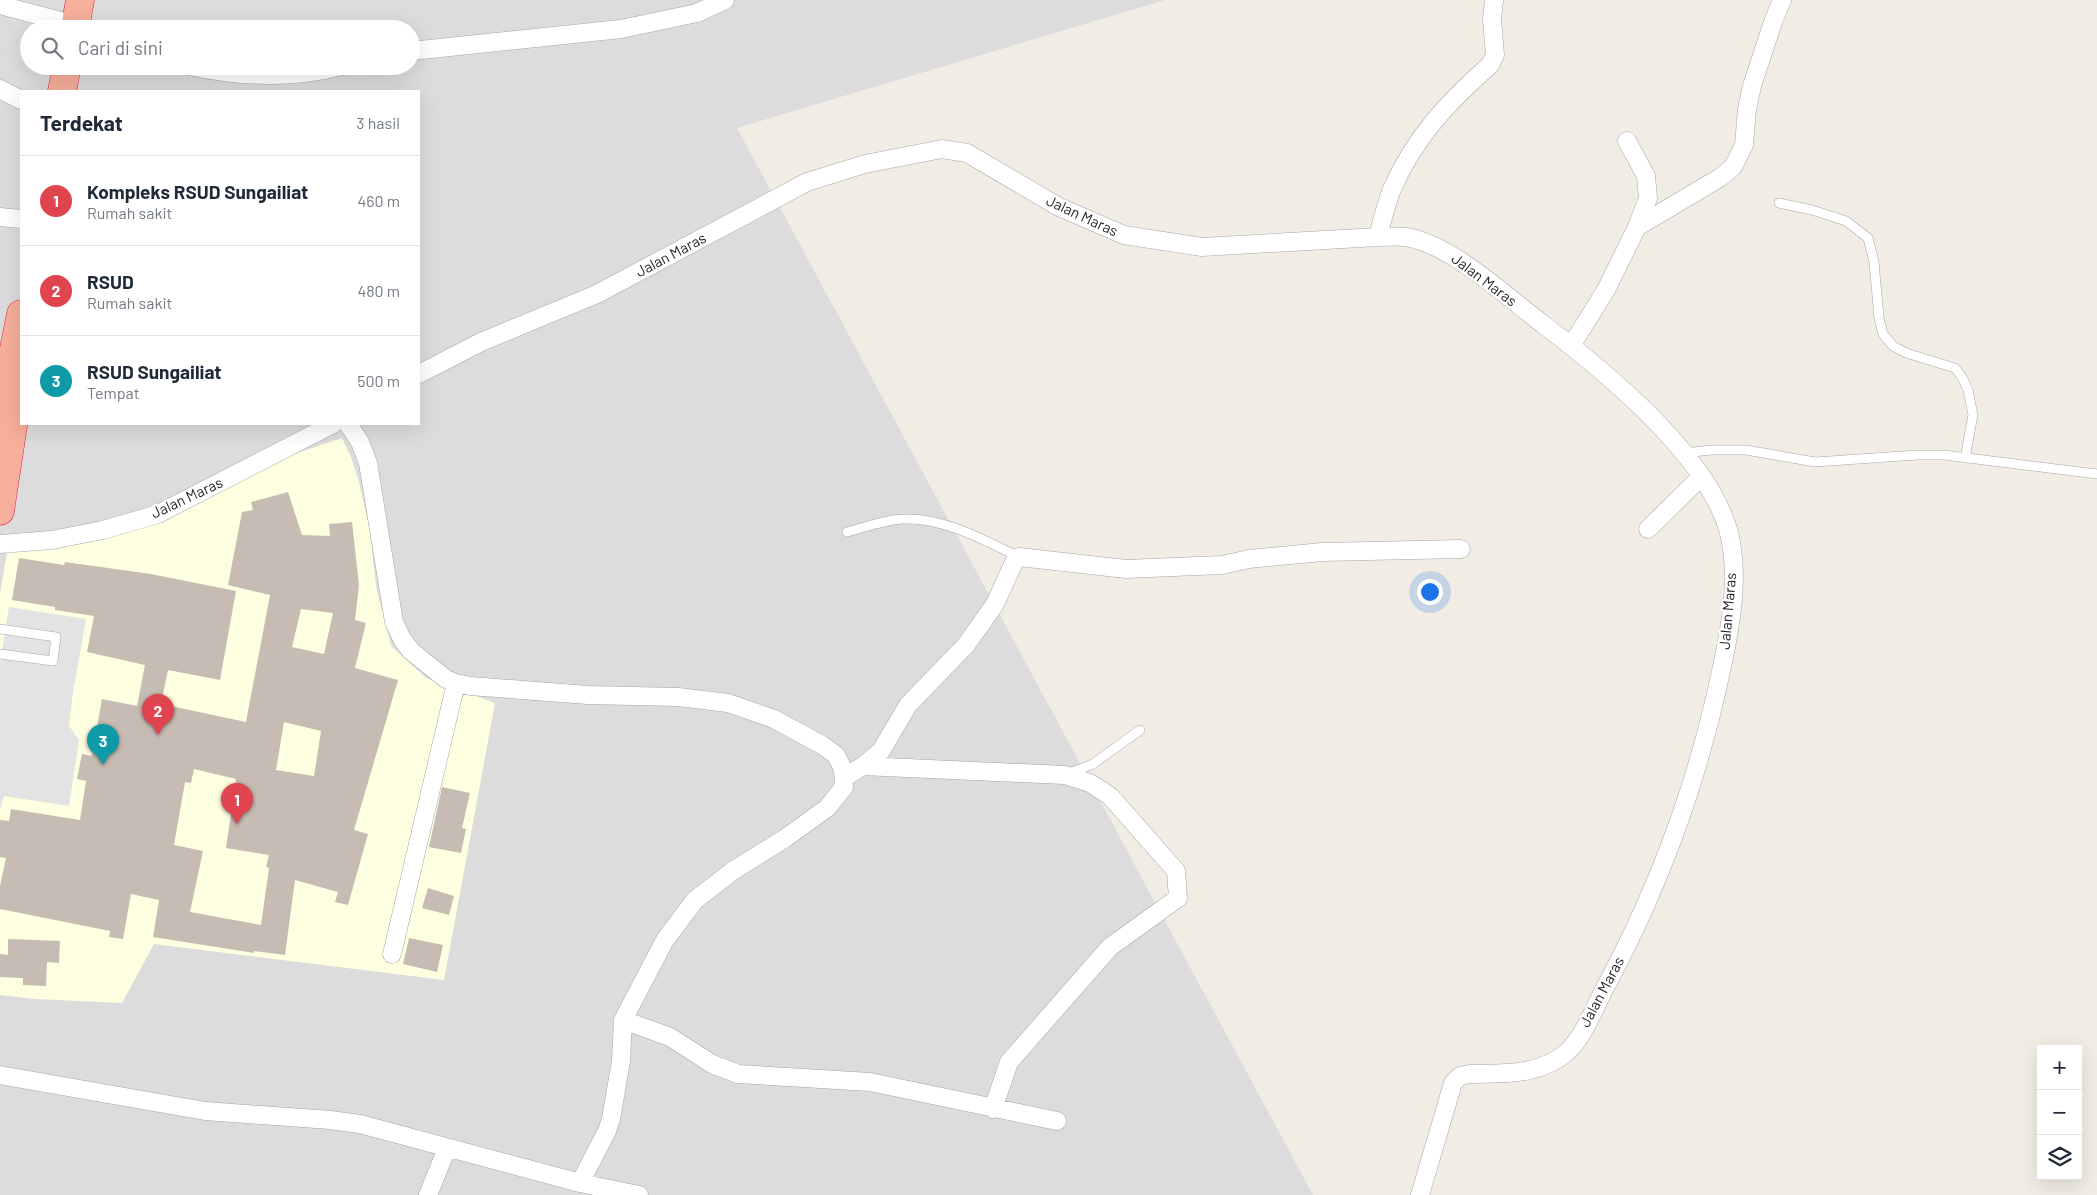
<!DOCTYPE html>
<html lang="id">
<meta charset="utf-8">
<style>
body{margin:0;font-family:Barlow,sans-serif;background:#f6f6f7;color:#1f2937}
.controls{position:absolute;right:15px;bottom:15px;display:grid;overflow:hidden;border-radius:0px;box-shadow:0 5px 20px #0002}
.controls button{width:45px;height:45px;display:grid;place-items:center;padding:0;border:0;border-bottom:1px solid #e0e1e3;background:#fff;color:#1f2937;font:25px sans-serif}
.you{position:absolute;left:1429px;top:591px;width:18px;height:18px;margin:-12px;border:4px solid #fff;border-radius:50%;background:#1a73e8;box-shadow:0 0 0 8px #1a73e833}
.badge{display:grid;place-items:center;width:32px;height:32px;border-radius:50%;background:#cf0500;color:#fff;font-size:16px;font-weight:700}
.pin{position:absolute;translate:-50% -41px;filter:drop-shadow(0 1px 2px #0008)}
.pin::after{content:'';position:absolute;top:26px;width:18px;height:15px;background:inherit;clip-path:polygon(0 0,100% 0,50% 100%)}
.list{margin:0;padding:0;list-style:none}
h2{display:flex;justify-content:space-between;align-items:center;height:65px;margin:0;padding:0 20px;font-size:21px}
h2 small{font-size:16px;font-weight:400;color:#747a83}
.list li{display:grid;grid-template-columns:32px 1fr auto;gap:15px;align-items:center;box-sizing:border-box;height:90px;padding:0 20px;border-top:1px solid #e0e1e3}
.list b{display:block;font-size:19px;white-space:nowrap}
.list p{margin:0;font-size:16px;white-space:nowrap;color:#747a83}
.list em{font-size:16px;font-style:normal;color:#747a83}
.icon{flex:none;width:28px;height:28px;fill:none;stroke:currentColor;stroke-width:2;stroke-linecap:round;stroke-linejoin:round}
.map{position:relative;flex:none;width:2097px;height:1195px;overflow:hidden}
.search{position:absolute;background:#fff;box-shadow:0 5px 20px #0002;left:20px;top:20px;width:400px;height:55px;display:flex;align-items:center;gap:12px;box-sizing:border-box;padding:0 18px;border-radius:28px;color:#747a83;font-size:19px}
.panel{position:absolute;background:#fff;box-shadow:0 5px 20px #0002;left:20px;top:90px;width:400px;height:335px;border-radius:0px}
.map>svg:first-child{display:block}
.residential{fill:#dddcdc;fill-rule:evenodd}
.education{fill:#feffe0}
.parking{fill:#e3e3e3}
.building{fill:#c6bcb4;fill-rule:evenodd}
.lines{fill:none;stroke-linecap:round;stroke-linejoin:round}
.service-casing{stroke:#a6a6a6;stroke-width:10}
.minor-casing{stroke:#a6a6a6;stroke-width:19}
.trunk-casing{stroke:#e9185a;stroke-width:29}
.service{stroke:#fff;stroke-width:9}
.minor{stroke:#fff;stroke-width:18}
.trunk{stroke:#f6af9a;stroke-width:28}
.labels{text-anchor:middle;stroke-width:4.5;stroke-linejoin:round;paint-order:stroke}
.street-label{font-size:15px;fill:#1f1f1f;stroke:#fff}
</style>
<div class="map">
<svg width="2097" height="1195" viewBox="0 0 2097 1195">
<rect width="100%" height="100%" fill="#f1ede5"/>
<path class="residential" d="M0 0H1165L737 128 1313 1195H0ZM29 29H411V66H29ZM21 91H419V424H21Z"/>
<path class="education" d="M342 438 351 457 359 482 370 531 376 587 391 646 426 678 495 703 444 980 154 944 122 1003 36 999 0 995V593L7 553 14 546 64 539 288 456Z"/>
<path class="parking" d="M9 607 86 619 73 692 69 726 79 740 69 806 4 796 0 809V663Z"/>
<path class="building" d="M288 492 302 535 330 536 329 524 352 522 359 585 355 620 366 623 355 668 398 680 354 830 368 834 348 905 335 902 338 892 295 880 285 955 254 951V953L153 937 159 900 131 894 123 939 109 937 110 931 0 909V886L6 858 0 857V820L9 821 11 809 80 820 86 781 77 779 82 754 92 756 102 699 137 706 145 665 87 652 94 616 55 610V607L12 600 19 558 64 565 65 562 151 574 236 591 220 680 168 670 161 704 246 722 270 595 228 585 242 512 253 510 251 502ZM301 609 333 613 324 654 292 647ZM284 722 321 731 314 776 276 770ZM194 769 236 779 226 848 269 855 266 867 269 868 261 925 190 912 203 851 174 845 185 782 191 783Z
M442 787 470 793 462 828 466 829 461 853 429 847Z
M428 888 454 896 449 915 422 908Z
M409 938 443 945 437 972 403 964Z
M8 939 60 941 59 963 47 962 46 986 23 985V978L0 977V954L8 955Z"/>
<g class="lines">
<g class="service-casing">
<path id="service" d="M1779 203 1812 210 1846 221 1868 238 1874 262 1879 318 1883 334 1893 346 1906 353 1955 368 1962 377 1968 390 1973 415 1965 458
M1683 453 1712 450H1746L1815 462 1917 455H1944L2097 474
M847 532C866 527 884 520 903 519 943 517 984 540 1019 557
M0 629 56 637 53 661 0 654
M1067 774 1093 764 1140 730"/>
</g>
<g class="minor-casing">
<path id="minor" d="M0 5 75 25
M411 51 621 29 697 13 725 0
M189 66C240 77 291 79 342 66
M0 89 21 100
M0 217 21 219
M1637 227 1721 177 1733 167 1744 145 1747 109 1752 86 1773 22 1782 0
M1378 237C1382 221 1386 204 1392 189 1415 137 1448 102 1490 65L1495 55 1492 19 1494 0
M1571 346 1606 290 1637 227 1648 198 1646 176 1627 141
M419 374 481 342 597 294 807 182 865 164 942 149 967 153 1059 207 1124 235 1202 247 1378 237C1387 237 1397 236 1406 237 1451 244 1507 297 1544 325 1606 372 1705 453 1728 529 1741 576 1730 630 1720 676 1697 783 1659 887 1607 984 1595 1006 1585 1035 1567 1052 1540 1076 1503 1073 1470 1074L1460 1076 1453 1083 1420 1195
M348 424 360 442 368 463 394 622 402 639 411 651 446 679 456 683 470 686 588 695 678 697 728 703 774 719 822 745 836 755 843 769 844 787 827 808 784 839 734 870 695 900 665 940 623 1020 621 1061 611 1119 607 1131 580 1183
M1648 529 1701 477
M0 544 52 540 103 530 158 514 333 424
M863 766 1065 775 1090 783 1110 796 1176 871 1178 898 1110 947 1009 1062 993 1109
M845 777 863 766 881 751 908 705 966 645 995 604 1015 560 1019 557 1126 569 1222 565 1249 559 1322 552 1461 549
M392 954 456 683
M623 1020 670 1037 712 1064 738 1074 870 1082 1057 1121
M0 1075 205 1111 330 1120 360 1124 580 1183 639 1195
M428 1195 447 1148"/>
</g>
<g class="trunk-casing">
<path id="trunk" d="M75 29 80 0
M62 91 67 66
M2 408 21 314
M0 511 14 419 21 386"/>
</g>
<use href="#service" class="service"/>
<use href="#minor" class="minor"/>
<use href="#trunk" class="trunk"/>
</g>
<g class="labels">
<g class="street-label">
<text transform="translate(1082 216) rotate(25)" y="5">Jalan Maras</text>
<text transform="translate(671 255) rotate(-28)" y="5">Jalan Maras</text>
<text transform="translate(1484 280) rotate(37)" y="5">Jalan Maras</text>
<text transform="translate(187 498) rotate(-25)" y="5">Jalan Maras</text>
<text transform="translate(1728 611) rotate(-85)" y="5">Jalan Maras</text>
<text transform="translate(1602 992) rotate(-62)" y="5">Jalan Maras</text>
</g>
</g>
</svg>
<div class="controls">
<button>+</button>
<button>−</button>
<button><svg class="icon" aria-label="layers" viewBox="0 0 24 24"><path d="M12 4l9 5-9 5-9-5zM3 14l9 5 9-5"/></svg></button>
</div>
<div class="you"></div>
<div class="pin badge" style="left:237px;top:824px;background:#e0444e">1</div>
<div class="pin badge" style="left:158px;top:735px;background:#e0444e">2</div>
<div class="pin badge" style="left:103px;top:765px;background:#0f9aa8">3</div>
<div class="search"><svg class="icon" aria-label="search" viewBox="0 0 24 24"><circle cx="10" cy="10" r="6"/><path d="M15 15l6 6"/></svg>Cari di sini</div>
<section class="panel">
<h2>Terdekat<small>3 hasil</small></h2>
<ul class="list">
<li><span class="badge" style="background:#e0444e">1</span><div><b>Kompleks RSUD Sungailiat</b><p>Rumah sakit</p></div><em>460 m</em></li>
<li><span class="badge" style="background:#e0444e">2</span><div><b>RSUD</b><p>Rumah sakit</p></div><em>480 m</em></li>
<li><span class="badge" style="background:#0f9aa8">3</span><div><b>RSUD Sungailiat</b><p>Tempat</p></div><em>500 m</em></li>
</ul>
</section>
</div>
